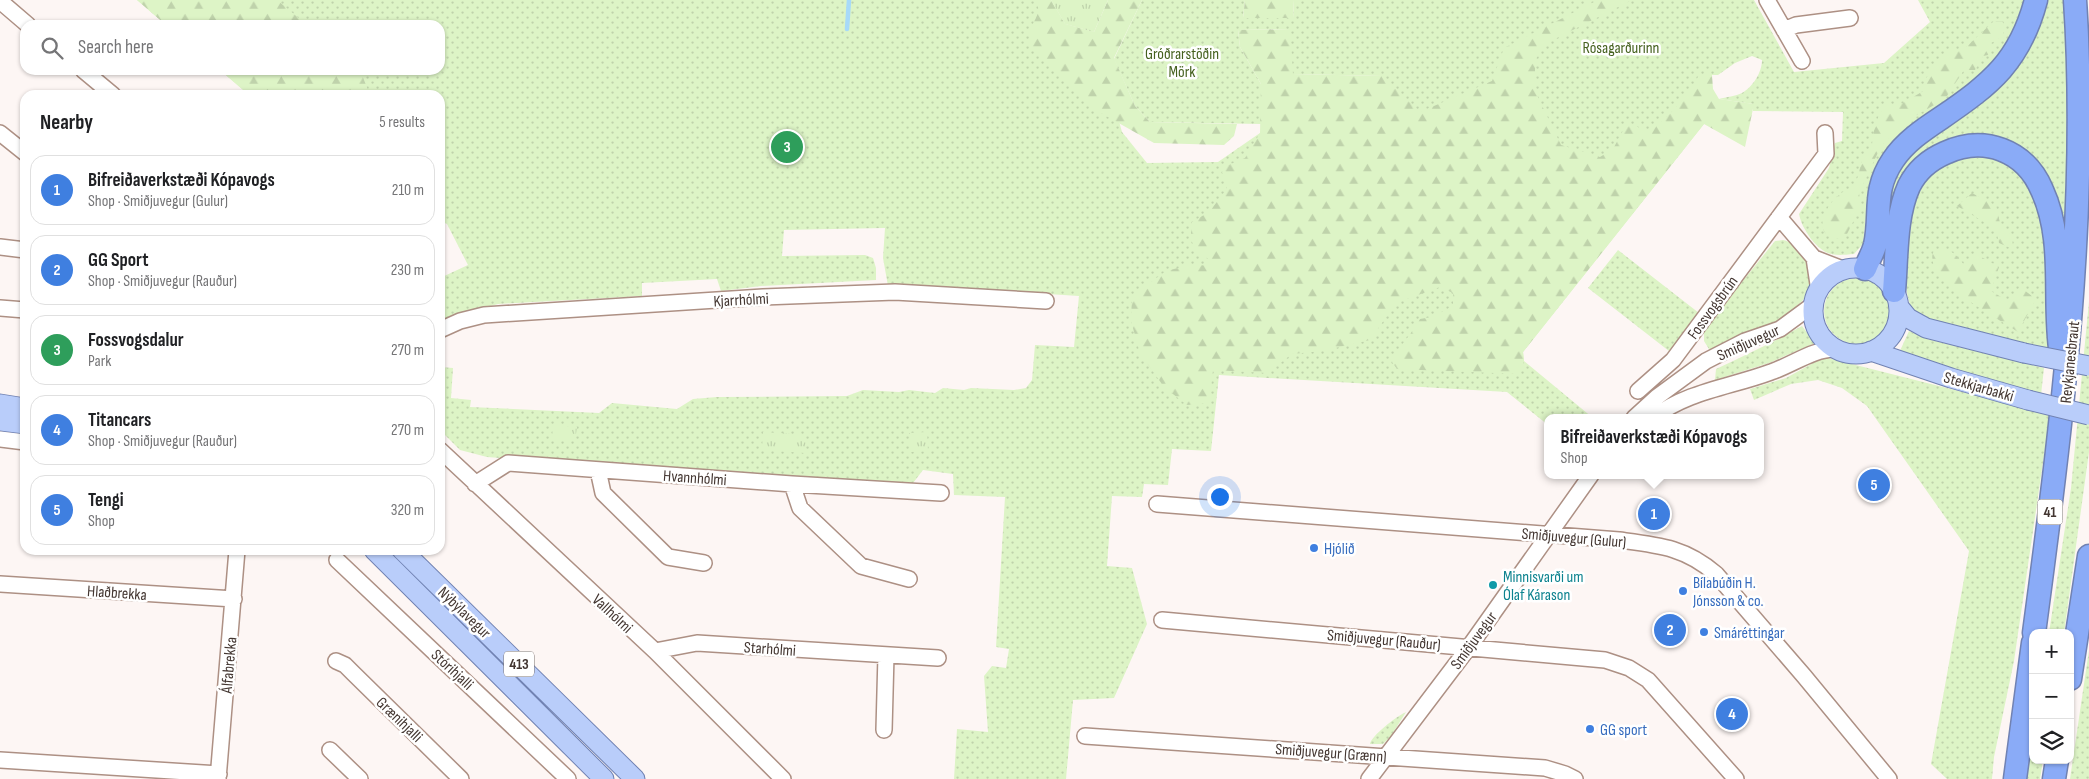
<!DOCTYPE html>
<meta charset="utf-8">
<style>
body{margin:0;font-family:"Sofia Sans Condensed",sans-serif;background:#f2f2f2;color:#202124}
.controls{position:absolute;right:15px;bottom:15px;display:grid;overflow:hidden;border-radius:10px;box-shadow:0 1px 4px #0004}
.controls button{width:45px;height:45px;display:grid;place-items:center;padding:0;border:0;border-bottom:1px solid #e0e0e0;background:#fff;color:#202124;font:25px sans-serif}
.you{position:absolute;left:1219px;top:496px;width:18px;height:18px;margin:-12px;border:4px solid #fff;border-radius:50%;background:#1a73e8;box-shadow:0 0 0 8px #1a73e833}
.badge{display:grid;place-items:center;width:32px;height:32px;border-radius:50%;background:#b45309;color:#fff;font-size:16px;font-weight:700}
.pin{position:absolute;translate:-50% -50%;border:2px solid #fff;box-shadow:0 1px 5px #0006}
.popup{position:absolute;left:1544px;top:414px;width:220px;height:65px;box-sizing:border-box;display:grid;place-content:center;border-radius:10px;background:#fff;filter:drop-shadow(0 1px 4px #0005);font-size:16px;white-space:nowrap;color:#757577}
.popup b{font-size:19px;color:#202124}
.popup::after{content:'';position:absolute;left:50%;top:100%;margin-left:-10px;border:10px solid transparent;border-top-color:#fff}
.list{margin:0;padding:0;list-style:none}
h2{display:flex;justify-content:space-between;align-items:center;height:65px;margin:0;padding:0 20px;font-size:21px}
h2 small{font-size:16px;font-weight:400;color:#757577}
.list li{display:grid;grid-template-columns:32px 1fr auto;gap:15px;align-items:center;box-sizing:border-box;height:70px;margin:0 10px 10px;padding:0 10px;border:1px solid #e0e0e0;border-radius:15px}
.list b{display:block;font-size:19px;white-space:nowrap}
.list p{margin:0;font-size:16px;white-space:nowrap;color:#757577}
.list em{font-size:16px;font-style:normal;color:#757577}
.icon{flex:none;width:28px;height:28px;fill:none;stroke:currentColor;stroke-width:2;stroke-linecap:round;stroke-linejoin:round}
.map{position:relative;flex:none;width:2089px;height:779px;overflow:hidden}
.search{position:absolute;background:#fff;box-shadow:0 1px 4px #0004;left:20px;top:20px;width:425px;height:55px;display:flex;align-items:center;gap:12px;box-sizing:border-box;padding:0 18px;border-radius:15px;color:#757577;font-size:19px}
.panel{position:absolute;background:#fff;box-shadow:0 1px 4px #0004;left:20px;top:90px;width:425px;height:465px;border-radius:15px}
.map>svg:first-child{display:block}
.grass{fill:url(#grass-dots)}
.forest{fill:url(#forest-firs)}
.park{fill:url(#park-tufts)}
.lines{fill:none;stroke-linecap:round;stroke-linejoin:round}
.stream{stroke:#a7daf9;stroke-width:4.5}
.minor-casing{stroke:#ad9084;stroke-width:18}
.major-casing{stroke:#7182b2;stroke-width:21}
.highway-casing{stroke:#7182b2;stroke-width:25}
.minor{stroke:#fff;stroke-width:15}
.major{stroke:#b9cdfa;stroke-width:19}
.highway{stroke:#8aabf7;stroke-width:22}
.major-bridge-casing{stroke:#7182b2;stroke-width:21;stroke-linecap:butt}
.major-bridge{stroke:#b9cdfa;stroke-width:19}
.shop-dot{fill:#3f7fe0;stroke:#fff;stroke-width:2}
.culture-dot{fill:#0f9aa8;stroke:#fff;stroke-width:2}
.labels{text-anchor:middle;stroke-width:5;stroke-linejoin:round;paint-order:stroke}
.shield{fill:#fff;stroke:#7b726f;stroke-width:1}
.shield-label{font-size:15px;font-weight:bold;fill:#433631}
.park-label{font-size:16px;fill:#45611f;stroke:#fff}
.street-label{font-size:16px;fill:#433631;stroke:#fff}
.shop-label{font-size:16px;fill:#366cbe;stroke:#fff;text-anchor:start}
.culture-label{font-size:16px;fill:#0d838f;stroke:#fff;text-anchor:start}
</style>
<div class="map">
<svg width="2089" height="779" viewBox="0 0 2089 779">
<defs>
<pattern id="grass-dots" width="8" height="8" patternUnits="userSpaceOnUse" patternTransform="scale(1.25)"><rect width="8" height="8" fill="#ddf4c6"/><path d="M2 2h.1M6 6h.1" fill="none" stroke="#bfd2ab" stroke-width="1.8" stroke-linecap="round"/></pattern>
<pattern id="forest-firs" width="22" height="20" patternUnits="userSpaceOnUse" patternTransform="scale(1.25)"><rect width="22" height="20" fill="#ddf4c6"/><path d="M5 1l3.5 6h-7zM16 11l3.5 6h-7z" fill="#bfd2ab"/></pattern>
<pattern id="park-tufts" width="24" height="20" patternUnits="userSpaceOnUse" patternTransform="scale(1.25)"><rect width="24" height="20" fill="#ddf4c6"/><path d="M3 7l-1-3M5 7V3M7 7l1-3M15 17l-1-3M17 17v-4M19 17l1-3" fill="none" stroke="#bfd2ab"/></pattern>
</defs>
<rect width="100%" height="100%" fill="#fdf6f4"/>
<path class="grass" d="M137 0H1051L1065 24 1094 32 1122 132 1147 163 1218 162 1260 133 1382 76 1292 74 1289 29 1238 30 1240 47 1261 84V124L1150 122 1135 106 1114 59 1142 0H1245L1243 17 1293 18 1294 0H1754L1794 72 1884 63 1930 22 1918 0H2026L2023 13 2005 48 1974 83 1931 110 1889 145 1870 182 1863 244 1854 254C1833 256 1825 256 1811 239 1805 230 1801 224 1799 214L1829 168 1835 143 1842 141 1843 112 1753 111V104L1719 99C1726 97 1736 96 1742 93 1753 87 1762 72 1762 60L1752 56 1735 63 1718 75H1699L1704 124 1523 352 1524 361 1593 418H1548V425L1507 392 1219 375 1211 451 1172 449 1168 485 1144 484 1142 497 1112 496 1107 566 1132 568 1147 624 1114 698 1073 700 1066 779H954L957 729 988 732 984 676 992 666 1006 668 1009 649 996 647 1005 497 954 495 953 474 923 470 910 487 487 457 460 450 440 430V367L453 368 451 398 471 400 470 407 599 413 612 403 677 409 693 399 717 397 847 396 863 390 899 392 909 390 935 393 943 388 964 390 971 388 1014 390 1026 388 1032 380 1035 345 1074 347 1079 296 911 285 888 286 883 258 885 228 784 230 782 256 865 255 873 258 876 268V280L761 286 721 291 717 279 642 283V296L498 304 440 320V278L468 265 447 224 440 221V95H249L220 70H440V25H166Z
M2045 0H2063L2073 135 2070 271 2017 148C2009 144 2001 138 1992 136 1961 126 1916 148 1902 177 1898 185 1896 194 1893 203L1887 200 1893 177 1914 149 1935 134Z
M1979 150 2026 173 2045 215 2052 349 1934 323C1927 320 1916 317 1912 309 1899 285 1906 205 1920 181 1933 161 1958 157 1979 150Z
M1783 240C1794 242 1800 254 1807 263 1838 303 1736 342 1712 354L1704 341V329L1775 241Z
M1618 250 1699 313 1669 351 1588 288Z
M1824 311a33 33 0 1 1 66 0a33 33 0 1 1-66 0Z
M2089 301V452L2064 633H2049L2071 488Z
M1802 326 1815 343 1769 363 1715 380 1716 369C1745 355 1774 342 1802 326Z
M1909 331 1927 339 2044 368 2041 395 1899 353Z
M1824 357 2050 414 2014 661 1994 757 1992 779H1947L1931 764 1969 551 1867 406 1842 388 1818 380 1791 384 1754 400 1750 389 1786 378Z
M2089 650V779H2070Z
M1406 712 1391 736 1383 744H1370C1371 736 1397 716 1406 712Z
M2033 736V760H2043L2040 779H2026Z"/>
<path class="forest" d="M137 0H277L307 25H166Z
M1035 0H1051L1065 24 1094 32 1108 0H1142L1114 58 1135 106 1150 122 1237 124 1234 136 1224 145 1154 143 1092 108 1032 49C1031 45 1029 41 1029 37 1029 23 1045 14 1035 0Z
M1245 0H1294L1293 18H1243Z
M1598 0H1632L1547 43 1535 60V91L1561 145 1600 157 1613 149 1626 125H1635L1648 134C1668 116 1687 99 1699 75H1712L1713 89 1719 99 1754 104 1745 147 1704 124 1523 352 1524 361 1519 374 1397 369 1392 362C1398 346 1412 335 1420 319L1432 317 1453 306V293L1440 287 1396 303 1370 340 1322 351 1292 354 1267 373 1213 370 1209 403 1187 405 1164 387 1140 353 1131 321 1132 296 1166 271 1186 266 1209 265 1210 260C1192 249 1189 243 1192 222L1209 212 1227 189 1222 172 1226 166 1245 158 1260 133 1261 84 1240 47 1238 30 1290 29 1293 74 1382 76 1420 112 1492 81 1504 48Z
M1994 21H2002C2009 32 2000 39 1991 43V50L1988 55 1983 56 1975 70H1964L1945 99 1911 118 1881 146 1859 193 1861 206 1846 236 1842 239C1803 238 1831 192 1852 188 1854 184 1858 178 1859 173 1861 162 1863 153 1872 146 1873 132 1877 111 1889 103L1898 106 1925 90 1924 81 1946 51 1951 49 1963 50Z
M220 70H360L370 95H249Z
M1972 193 1996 206 2001 227 2012 236 2013 249 1999 243 1996 229 1957 206Z
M1941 249C1952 249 1958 257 1965 266L1976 254 1999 267 1991 291 2008 301 2020 287 2036 299 2018 332C1995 317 1968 302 1947 284 1939 278 1928 260 1934 251Z"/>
<path class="park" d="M1051 0H1108L1094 32 1065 24Z
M553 425 577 427 575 441 552 439Z
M763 432 806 435 805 453 762 450Z
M927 432 928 451 910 452 909 433Z"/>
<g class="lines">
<path class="stream" d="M847 29 849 0"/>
<g class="minor-casing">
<path id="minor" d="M1767 0 1802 61
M0 1 28 25
M1784 30 1796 25 1850 18
M83 70 113 95
M0 133 25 153
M1779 217 1814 258 1845 270
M0 247 25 250
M1814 258 1819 291
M0 308 25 310
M440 330 460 321 484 315 763 297 895 292 1046 301
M1638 391 1673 360 1826 154 1825 133
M1634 418 1657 397 1706 361 1745 341 1780 329 1814 304
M1653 418C1687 391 1731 387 1771 372 1792 365 1813 349 1835 349
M0 439 25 442
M440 450 655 651 783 779
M598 470 603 493 668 557 704 563
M475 484 508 463 792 484 941 493
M792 484 800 508 861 566 909 579
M1157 504 1619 540C1658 545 1685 547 1716 574L1804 676 1889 779
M337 560 568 779
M0 584 234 599
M1162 620 1605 660 1629 668 1648 680 1736 779
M655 651 697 643 938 658
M336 661 345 665 353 673 461 779
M884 730 886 655
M1085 736 1545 768 1565 774 1575 779
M330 750 360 779
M0 760 219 774
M218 779 237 550
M1369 779 1469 647 1591 475"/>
</g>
<g class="major-casing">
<path id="major" d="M1813 311a43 43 0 1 1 86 0a43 43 0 1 1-86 0Z
M1899 307 1908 318 1926 328 2024 353
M1871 351 1951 378 2028 400
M0 404 25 408
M0 421 25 424
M374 550 604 779
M402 550 635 779"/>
</g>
<g class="highway-casing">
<path id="highway" d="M1865 269C1868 261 1873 253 1875 245 1882 213 1872 191 1893 160 1905 142 1923 130 1941 118 1991 84 2020 61 2036 0
M1894 291C1897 257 1895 217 1909 186 1917 170 1929 160 1945 153 1984 135 2025 150 2042 190 2066 242 2052 301 2061 355
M2034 633C2062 423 2089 212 2075 0
M2070 679 2089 556
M2015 779 2033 643
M2054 779 2057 760"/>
</g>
<use href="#minor" class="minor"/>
<use href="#major" class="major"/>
<use href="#highway" class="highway"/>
<g class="major-bridge-casing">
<path id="major-bridge" d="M2024 353 2089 366
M2028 400 2089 415"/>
</g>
<use href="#major-bridge" class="major-bridge"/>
</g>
<g class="shop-dot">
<circle cx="1314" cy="548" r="5"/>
<circle cx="1683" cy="591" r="5"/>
<circle cx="1704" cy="632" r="5"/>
<circle cx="1590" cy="729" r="5"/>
</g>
<circle class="culture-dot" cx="1493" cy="585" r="5"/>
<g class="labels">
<g class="shield">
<rect x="2037.5" y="499.5" width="25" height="25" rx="4"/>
<rect x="504" y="651.5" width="30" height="25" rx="4"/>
</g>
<g class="shield-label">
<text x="2050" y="517">41</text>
<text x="519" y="669">413</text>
</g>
<g class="park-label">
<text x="1621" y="53">Rósagarðurinn</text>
<text x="1182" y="59">Gróðrarstöðin<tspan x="1182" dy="18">Mörk</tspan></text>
</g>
<g class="street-label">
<text transform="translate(741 299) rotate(-3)" y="6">Kjarrhólmi</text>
<text transform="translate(1712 307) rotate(-54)" y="6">Fossvogsbrún</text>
<text transform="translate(1748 342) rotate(-24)" y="6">Smiðjuvegur</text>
<text transform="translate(2069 362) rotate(-84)" y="6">Reykjanesbraut</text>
<text transform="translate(1979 386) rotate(16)" y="6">Stekkjarbakki</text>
<text transform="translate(695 477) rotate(4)" y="6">Hvannhólmi</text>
<text transform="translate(1574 537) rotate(5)" y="6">Smiðjuvegur (Gulur)</text>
<text transform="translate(117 592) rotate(4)" y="6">Hlaðbrekka</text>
<text transform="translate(465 612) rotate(44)" y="6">Nýbýlavegur</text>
<text transform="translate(613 613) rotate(43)" y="6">Vallhólmi</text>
<text transform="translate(1384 639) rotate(5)" y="6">Smiðjuvegur (Rauður)</text>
<text transform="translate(1473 640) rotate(-54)" y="6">Smiðjuvegur</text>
<text transform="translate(770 648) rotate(4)" y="6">Starhólmi</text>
<text transform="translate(228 665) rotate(-85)" y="6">Álfabrekka</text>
<text transform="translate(453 669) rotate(43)" y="6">Stórihjalli</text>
<text transform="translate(400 719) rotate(44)" y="6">Grænihjalli</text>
<text transform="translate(1331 752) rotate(4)" y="6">Smiðjuvegur (Grænn)</text>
</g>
<g class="shop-label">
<text x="1324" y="554">Hjólið</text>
<text x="1693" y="588">Bílabúðin H.<tspan x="1693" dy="18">Jónsson &amp; co.</tspan></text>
<text x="1714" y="638">Smáréttingar</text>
<text x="1600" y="735">GG sport</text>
</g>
<g class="culture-label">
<text x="1503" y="582">Minnisvarði um<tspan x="1503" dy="18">Ólaf Kárason</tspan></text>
</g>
</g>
</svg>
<div class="controls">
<button>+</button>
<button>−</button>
<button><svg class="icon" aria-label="layers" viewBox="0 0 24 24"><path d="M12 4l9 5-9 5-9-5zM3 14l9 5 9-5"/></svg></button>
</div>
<div class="you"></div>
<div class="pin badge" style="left:1654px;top:514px;background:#3f7fe0">1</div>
<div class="popup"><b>Bifreiðaverkstæði Kópavogs</b>Shop</div>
<div class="pin badge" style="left:1670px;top:630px;background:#3f7fe0">2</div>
<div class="pin badge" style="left:787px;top:147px;background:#2e9e5b">3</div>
<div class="pin badge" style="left:1732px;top:714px;background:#3f7fe0">4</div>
<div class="pin badge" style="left:1874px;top:485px;background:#3f7fe0">5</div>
<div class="search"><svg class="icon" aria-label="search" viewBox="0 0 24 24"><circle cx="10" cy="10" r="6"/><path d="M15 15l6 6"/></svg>Search here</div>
<section class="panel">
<h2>Nearby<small>5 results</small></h2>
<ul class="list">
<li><span class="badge" style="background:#3f7fe0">1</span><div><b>Bifreiðaverkstæði Kópavogs</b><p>Shop · Smiðjuvegur (Gulur)</p></div><em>210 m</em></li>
<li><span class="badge" style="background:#3f7fe0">2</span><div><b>GG Sport</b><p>Shop · Smiðjuvegur (Rauður)</p></div><em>230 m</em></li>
<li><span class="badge" style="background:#2e9e5b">3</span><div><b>Fossvogsdalur</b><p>Park</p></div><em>270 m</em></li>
<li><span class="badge" style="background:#3f7fe0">4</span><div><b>Titancars</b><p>Shop · Smiðjuvegur (Rauður)</p></div><em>270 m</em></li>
<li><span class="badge" style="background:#3f7fe0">5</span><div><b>Tengi</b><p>Shop</p></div><em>320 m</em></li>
</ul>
</section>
</div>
